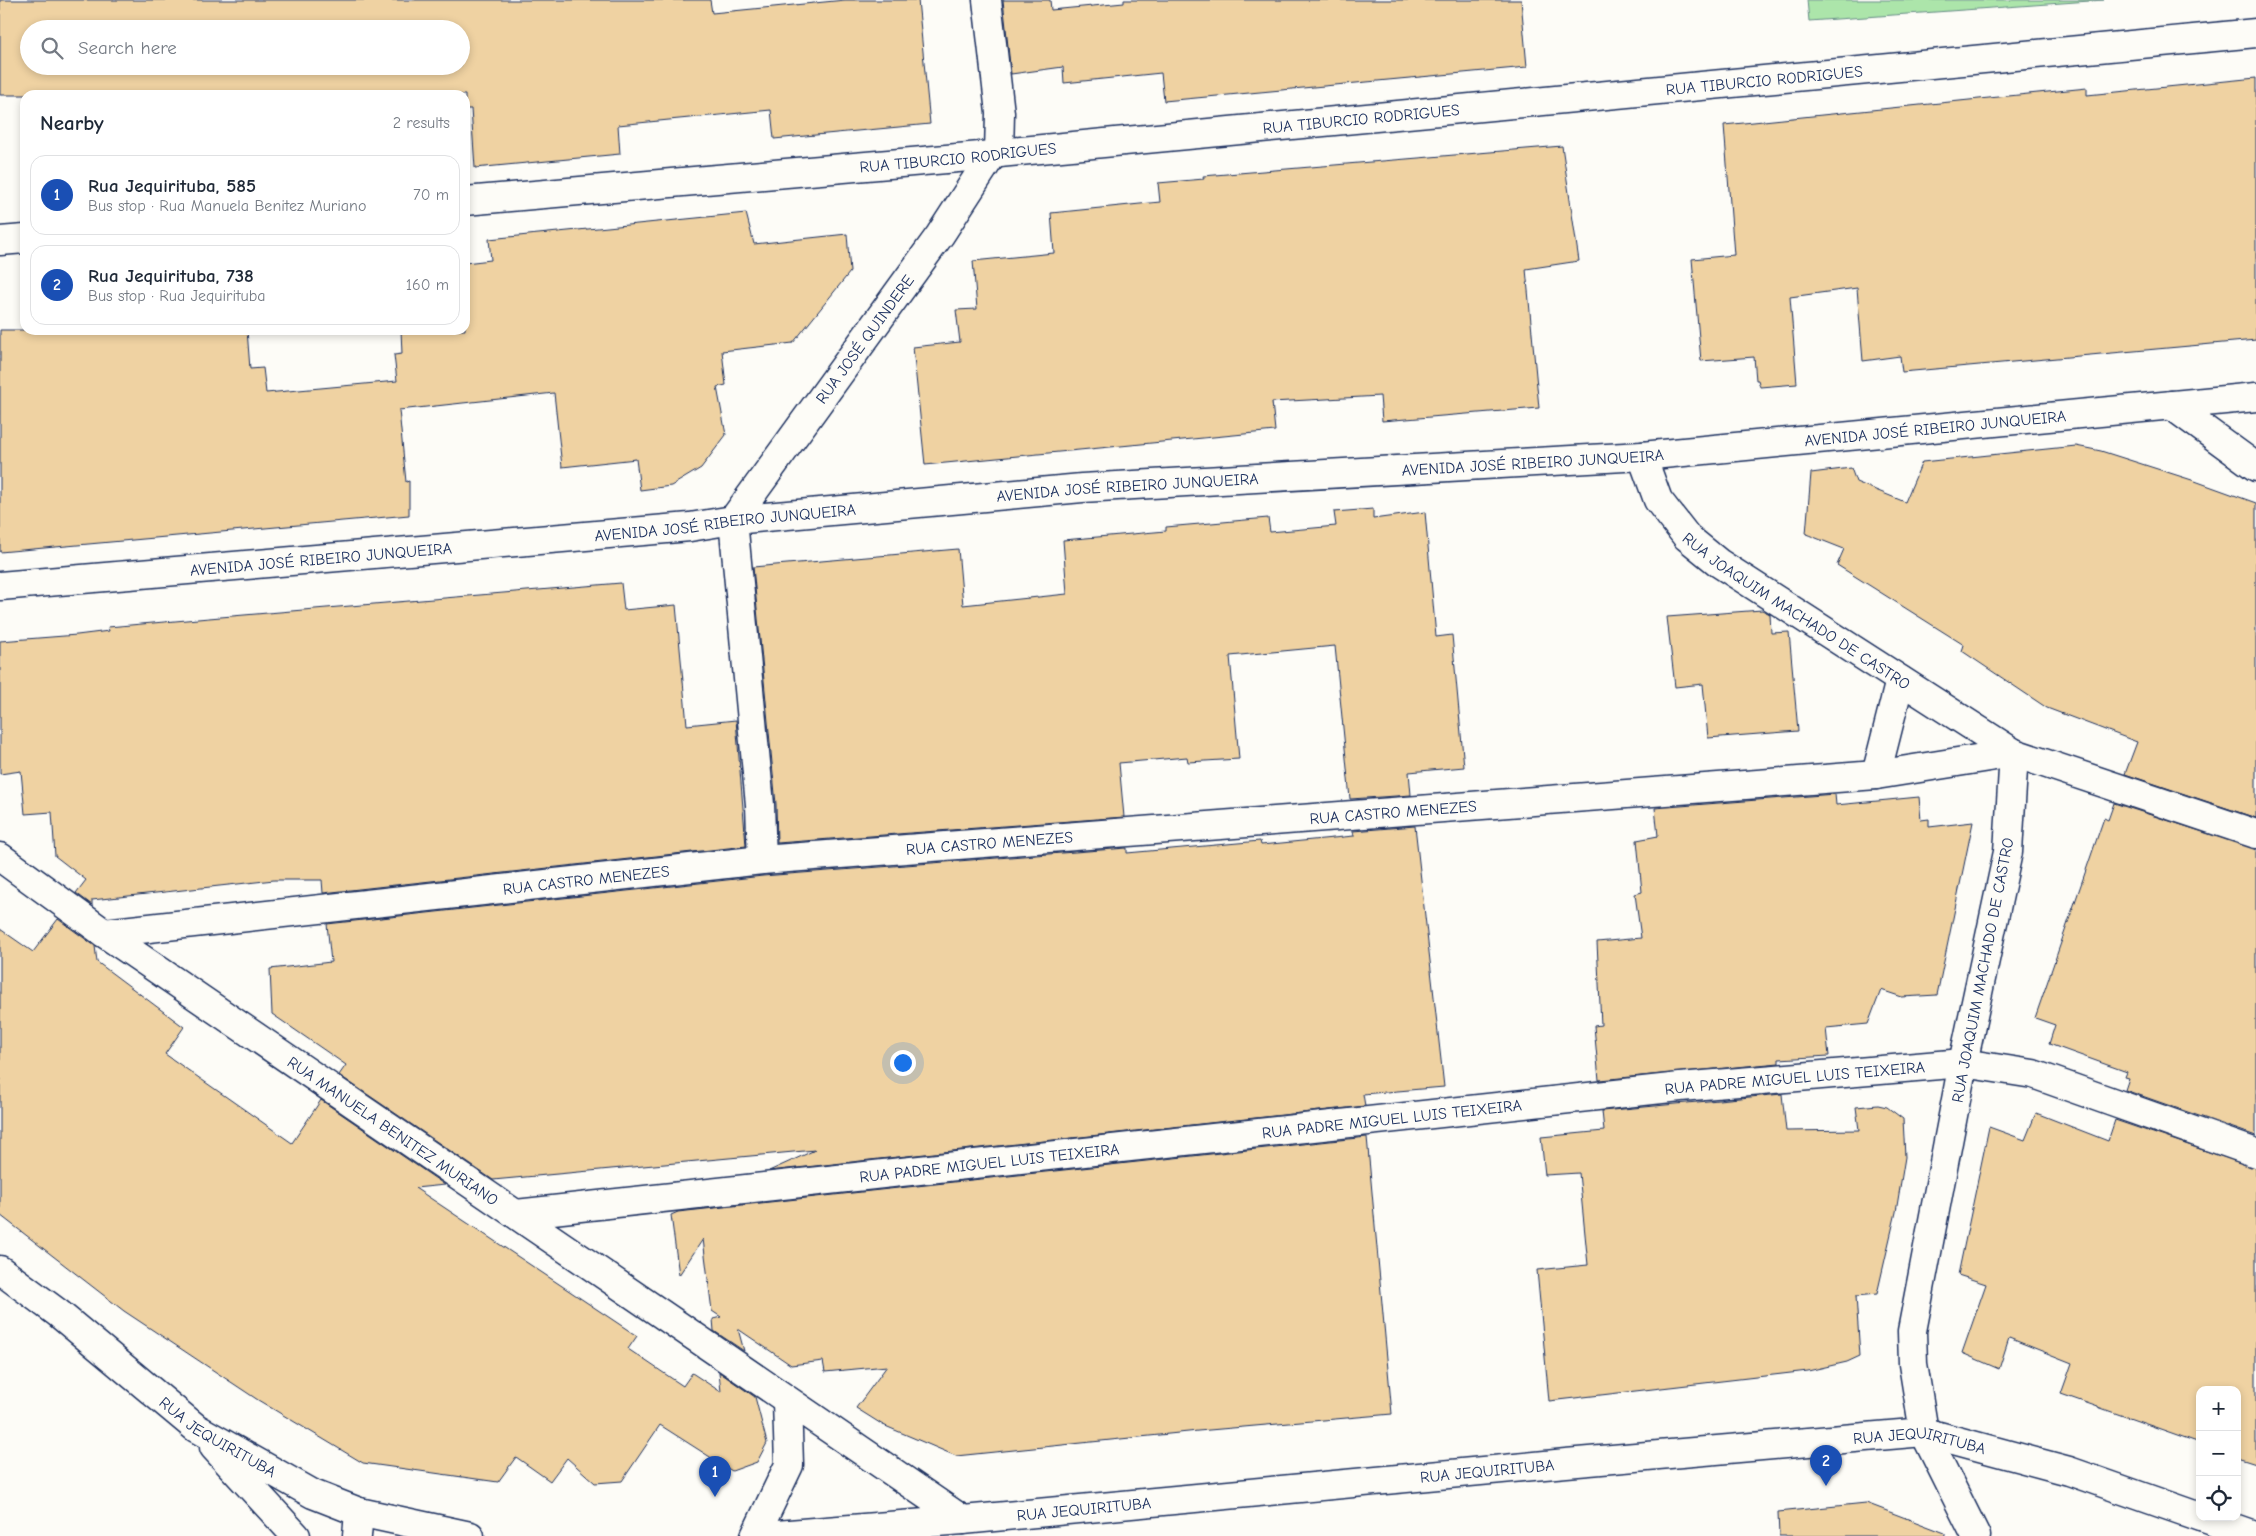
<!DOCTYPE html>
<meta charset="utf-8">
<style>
body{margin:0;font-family:"Comic Neue",sans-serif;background:#f2f2f3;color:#1f2937}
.controls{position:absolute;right:15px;bottom:15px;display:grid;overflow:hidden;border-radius:10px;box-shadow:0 2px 8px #0003}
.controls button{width:45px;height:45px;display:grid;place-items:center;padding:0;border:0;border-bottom:1px solid #e0e1e3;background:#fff;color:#1f2937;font:25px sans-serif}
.you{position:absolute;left:902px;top:1062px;width:18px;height:18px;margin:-12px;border:4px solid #fff;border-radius:50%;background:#1a73e8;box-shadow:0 0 0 8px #1a73e833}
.badge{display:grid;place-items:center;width:32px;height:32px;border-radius:50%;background:#d1495b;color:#fff;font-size:16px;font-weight:700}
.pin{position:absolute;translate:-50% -41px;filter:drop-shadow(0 1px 2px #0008)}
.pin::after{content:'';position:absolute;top:26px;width:18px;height:15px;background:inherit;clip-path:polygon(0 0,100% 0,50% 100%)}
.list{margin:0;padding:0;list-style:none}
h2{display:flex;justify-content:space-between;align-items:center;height:65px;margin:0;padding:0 20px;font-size:21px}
h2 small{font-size:16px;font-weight:400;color:#747a83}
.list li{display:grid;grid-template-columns:32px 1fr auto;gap:15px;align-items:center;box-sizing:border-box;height:80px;margin:0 10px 10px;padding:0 10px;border:1px solid #e0e1e3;border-radius:15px}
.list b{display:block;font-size:19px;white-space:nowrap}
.list p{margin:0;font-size:16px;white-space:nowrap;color:#747a83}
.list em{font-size:16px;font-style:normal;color:#747a83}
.icon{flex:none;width:28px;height:28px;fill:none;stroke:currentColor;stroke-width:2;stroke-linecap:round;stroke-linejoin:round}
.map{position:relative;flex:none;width:2256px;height:1536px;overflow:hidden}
.search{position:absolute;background:#fff;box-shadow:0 2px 8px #0003;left:20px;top:20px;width:450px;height:55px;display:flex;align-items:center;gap:12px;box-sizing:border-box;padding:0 18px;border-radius:28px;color:#747a83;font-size:19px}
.panel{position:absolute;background:#fff;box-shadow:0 2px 8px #0003;left:20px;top:90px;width:450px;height:245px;border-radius:15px}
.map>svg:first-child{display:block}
.green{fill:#ace5aa;stroke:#648a84}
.building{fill:#efd2a2;stroke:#1b2f5e;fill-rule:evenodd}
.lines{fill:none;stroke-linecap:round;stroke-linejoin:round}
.minor-casing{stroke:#1b2f5e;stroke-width:31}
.minor{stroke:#fdfcf7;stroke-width:28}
.labels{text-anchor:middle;stroke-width:4;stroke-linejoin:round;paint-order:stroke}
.street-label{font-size:16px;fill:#1b2f5e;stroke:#fdfcf7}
</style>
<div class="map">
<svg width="2256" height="1536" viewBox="0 0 2256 1536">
<rect width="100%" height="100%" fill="#fdfcf7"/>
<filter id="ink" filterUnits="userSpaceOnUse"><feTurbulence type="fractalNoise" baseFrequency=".02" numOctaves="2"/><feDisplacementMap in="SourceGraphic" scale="10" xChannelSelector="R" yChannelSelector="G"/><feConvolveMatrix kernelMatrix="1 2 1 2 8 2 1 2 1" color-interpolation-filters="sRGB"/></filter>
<g filter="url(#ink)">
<path class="green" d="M1807 0H2104L1809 21Z"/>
<path class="building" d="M0 0H710L712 13 845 0H918L930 124 774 139 771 110 618 125 620 154 475 168 471 109H465V95H0ZM29 29H461V66H29Z
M1003 0H1050L1051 10 1124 3V0H1521L1527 67 1164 101 1161 73 1064 83 1063 67 1011 74Z
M2256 78V340L1902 372 1900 356 1863 361 1857 288 1790 297 1797 384 1760 387 1758 380H1756L1754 357 1701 361 1692 259 1734 255 1724 125 2087 88V95Z
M1562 146 1579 261 1526 269 1539 408 1382 421 1380 396 1272 402 1275 431 925 465 913 347 960 342 956 310 977 309 973 261 1054 253 1051 213 1160 202 1158 183 1204 179 1203 176Z
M746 213 754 244 847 234 850 272 793 343 722 351 726 385 717 387 726 435 701 468 671 486 640 490 636 459 562 467 554 393 399 410 406 482 409 481V515L0 552V330H247L250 369 263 368 266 393 397 381 394 355 402 354 401 330H465V263L491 260 489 239Z
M2076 446 2101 451 2195 481 2256 503V818L2125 774 2137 742 2047 708 1962 651 1964 645 1837 565 1844 549 1806 534 1811 473 1851 468 1856 482 1905 502 1922 462Z
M1373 509V519L1425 512 1436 637 1452 635 1464 767 1409 772 1411 795 1350 799 1335 646 1230 656 1239 759 1188 762 1187 757 1119 763 1124 817 777 843 776 804 753 567 958 549 963 605 1067 594 1063 540 1166 531V527L1268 518 1270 532 1336 526 1334 512Z
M621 583 624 610 676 605 687 725 736 720 746 846 323 893 322 880H274L92 900V905L76 893 86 880 55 856 52 812 25 814 21 771 0 774V641L77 635 109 631 108 627 209 618Z
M1762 610 1770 614 1771 633 1789 632 1798 731 1708 738 1703 684 1675 687 1667 617Z
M1835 794 1836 805 1919 797 1921 820 1929 819V827L1973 822 1937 995 1902 997 1881 990 1868 1024 1826 1028 1829 1056 1779 1059V1063L1599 1080 1594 1026 1601 1025 1597 942 1641 938 1635 894 1642 892 1637 840 1658 836 1655 808Z
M2114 803 2256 849V1136L2125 1090 2129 1078 2125 1077 2127 1072 2049 1044 2055 1025 2035 1018 2104 818 2108 820Z
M1415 826 1444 1087 1363 1094 1365 1106 769 1171 815 1150 493 1180 339 1075 346 1065 272 1014 270 969 331 962 327 924 763 876 1127 848V853L1260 841 1261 845 1354 836 1353 831Z
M58 919 95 946 97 962 184 1027 165 1054 292 1143 321 1100 445 1185 415 1188 637 1336 628 1349 683 1386 692 1373 721 1392 719 1372 755 1397 767 1443 757 1462 732 1471 660 1425 622 1481 595 1483 567 1458 550 1481 516 1457 498 1482 363 1463 258 1400 124 1311 0 1215V929L33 952Z
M1782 1094 1786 1131 1859 1130 1856 1107 1878 1105 1887 1107 1903 1119 1905 1157 1896 1212 1877 1294 1856 1296 1860 1356 1847 1362 1808 1371 1549 1401 1537 1270 1588 1265 1579 1173 1545 1175 1541 1137 1604 1131 1602 1111Z
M2036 1113 2108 1141 2115 1120 2256 1168V1463L2237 1457V1390H2200V1443L2061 1394 2072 1363 2009 1338 1999 1369 1962 1353 1986 1284 1958 1275 1989 1127 2025 1140Z
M1367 1137 1392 1414 1198 1431 956 1456 883 1425 856 1408 887 1366 825 1372 823 1361 791 1365 738 1329 744 1351 714 1331 713 1319 721 1317 712 1311 703 1239 679 1275 671 1215 678 1212Z
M1866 1503 1945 1533V1536H1779L1778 1512Z"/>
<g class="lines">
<g class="minor-casing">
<g id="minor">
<path d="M987 0 1000 113 999 153"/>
<path id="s1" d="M465 201 992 155 999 153 2256 33"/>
<path d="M0 241 25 239"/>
<path d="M2171 405 2256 467"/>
<path id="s2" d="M1642 456 1658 500 1687 537 1719 563 2014 753 2008 852 1963 1063 1912 1331 1913 1364 1924 1432 1976 1536"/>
<path id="s3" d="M0 586 690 527 733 520 1082 488 1642 456 2256 397"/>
<path d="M1876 775 1900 680"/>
<path id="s4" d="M0 857 104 933 963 1520"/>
<path id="s5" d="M762 860 760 805 733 520 940 235 992 155"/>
<path id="s6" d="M104 933 762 860 1876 775 2014 753 2256 834"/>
<path id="s7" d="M516 1214 1680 1087 1963 1063 2033 1074 2256 1153"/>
<path id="s8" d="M0 1270 58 1313 196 1428 313 1494 359 1512 470 1536"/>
<path d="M214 1447 296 1536"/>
<path d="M2201 1517 2255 1536"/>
<path d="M357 1536 359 1512"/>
<path d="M755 1536 789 1465 787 1401"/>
<path id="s9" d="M764 1536 963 1520 1566 1463 1924 1432 2069 1471 2200 1517"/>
</g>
</g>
<use href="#minor" class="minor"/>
</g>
</g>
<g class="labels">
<g class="street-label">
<text dy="6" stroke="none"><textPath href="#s1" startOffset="1305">RUA TIBURCIO RODRIGUES</textPath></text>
<text dy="6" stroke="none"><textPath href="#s1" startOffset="900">RUA TIBURCIO RODRIGUES</textPath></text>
<text dy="6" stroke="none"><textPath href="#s1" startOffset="495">RUA TIBURCIO RODRIGUES</textPath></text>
<text dy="6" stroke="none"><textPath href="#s5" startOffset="565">RUA JOSÉ QUINDERE</textPath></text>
<text dy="6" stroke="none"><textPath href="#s3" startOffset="1942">AVENIDA JOSÉ RIBEIRO JUNQUEIRA</textPath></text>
<text dy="6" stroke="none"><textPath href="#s3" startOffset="1538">AVENIDA JOSÉ RIBEIRO JUNQUEIRA</textPath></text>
<text dy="6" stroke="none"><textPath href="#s3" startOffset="1132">AVENIDA JOSÉ RIBEIRO JUNQUEIRA</textPath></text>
<text dy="6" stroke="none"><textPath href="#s3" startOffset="728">AVENIDA JOSÉ RIBEIRO JUNQUEIRA</textPath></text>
<text dy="6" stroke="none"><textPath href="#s3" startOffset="322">AVENIDA JOSÉ RIBEIRO JUNQUEIRA</textPath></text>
<text dy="6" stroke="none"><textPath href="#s2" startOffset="226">RUA JOAQUIM MACHADO DE CASTRO</textPath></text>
<text dy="6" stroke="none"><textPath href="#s6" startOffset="1295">RUA CASTRO MENEZES</textPath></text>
<text dy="6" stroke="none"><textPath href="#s6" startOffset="890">RUA CASTRO MENEZES</textPath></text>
<text dy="6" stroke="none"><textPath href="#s6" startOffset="485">RUA CASTRO MENEZES</textPath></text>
<text transform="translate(1982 970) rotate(-79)" y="6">RUA JOAQUIM MACHADO DE CASTRO</text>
<text dy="6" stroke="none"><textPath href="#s7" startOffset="1286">RUA PADRE MIGUEL LUIS TEIXEIRA</textPath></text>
<text dy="6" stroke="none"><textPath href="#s7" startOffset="881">RUA PADRE MIGUEL LUIS TEIXEIRA</textPath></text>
<text dy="6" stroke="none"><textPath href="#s4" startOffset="479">RUA MANUELA BENITEZ MURIANO</textPath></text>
<text dy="6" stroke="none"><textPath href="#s7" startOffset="476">RUA PADRE MIGUEL LUIS TEIXEIRA</textPath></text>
<text dy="6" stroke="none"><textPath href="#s8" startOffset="275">RUA JEQUIRITUBA</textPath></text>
<text dy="6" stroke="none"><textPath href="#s9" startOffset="1161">RUA JEQUIRITUBA</textPath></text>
<text dy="6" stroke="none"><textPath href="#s9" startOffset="726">RUA JEQUIRITUBA</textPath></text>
<text dy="6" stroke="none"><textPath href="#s9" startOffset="321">RUA JEQUIRITUBA</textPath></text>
</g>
</g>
</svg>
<div class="controls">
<button>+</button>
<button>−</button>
<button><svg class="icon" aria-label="locate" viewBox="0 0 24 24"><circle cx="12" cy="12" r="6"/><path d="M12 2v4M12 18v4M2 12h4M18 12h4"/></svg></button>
</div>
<div class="you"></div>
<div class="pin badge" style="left:715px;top:1497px;background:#1a4fb4">1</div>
<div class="pin badge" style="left:1826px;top:1486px;background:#1a4fb4">2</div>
<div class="search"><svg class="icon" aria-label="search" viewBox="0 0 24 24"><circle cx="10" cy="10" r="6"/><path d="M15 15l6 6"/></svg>Search here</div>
<section class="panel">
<h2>Nearby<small>2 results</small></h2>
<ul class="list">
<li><span class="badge" style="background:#1a4fb4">1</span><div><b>Rua Jequirituba, 585</b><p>Bus stop · Rua Manuela Benitez Muriano</p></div><em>70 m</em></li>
<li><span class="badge" style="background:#1a4fb4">2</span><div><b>Rua Jequirituba, 738</b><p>Bus stop · Rua Jequirituba</p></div><em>160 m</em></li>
</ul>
</section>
</div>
